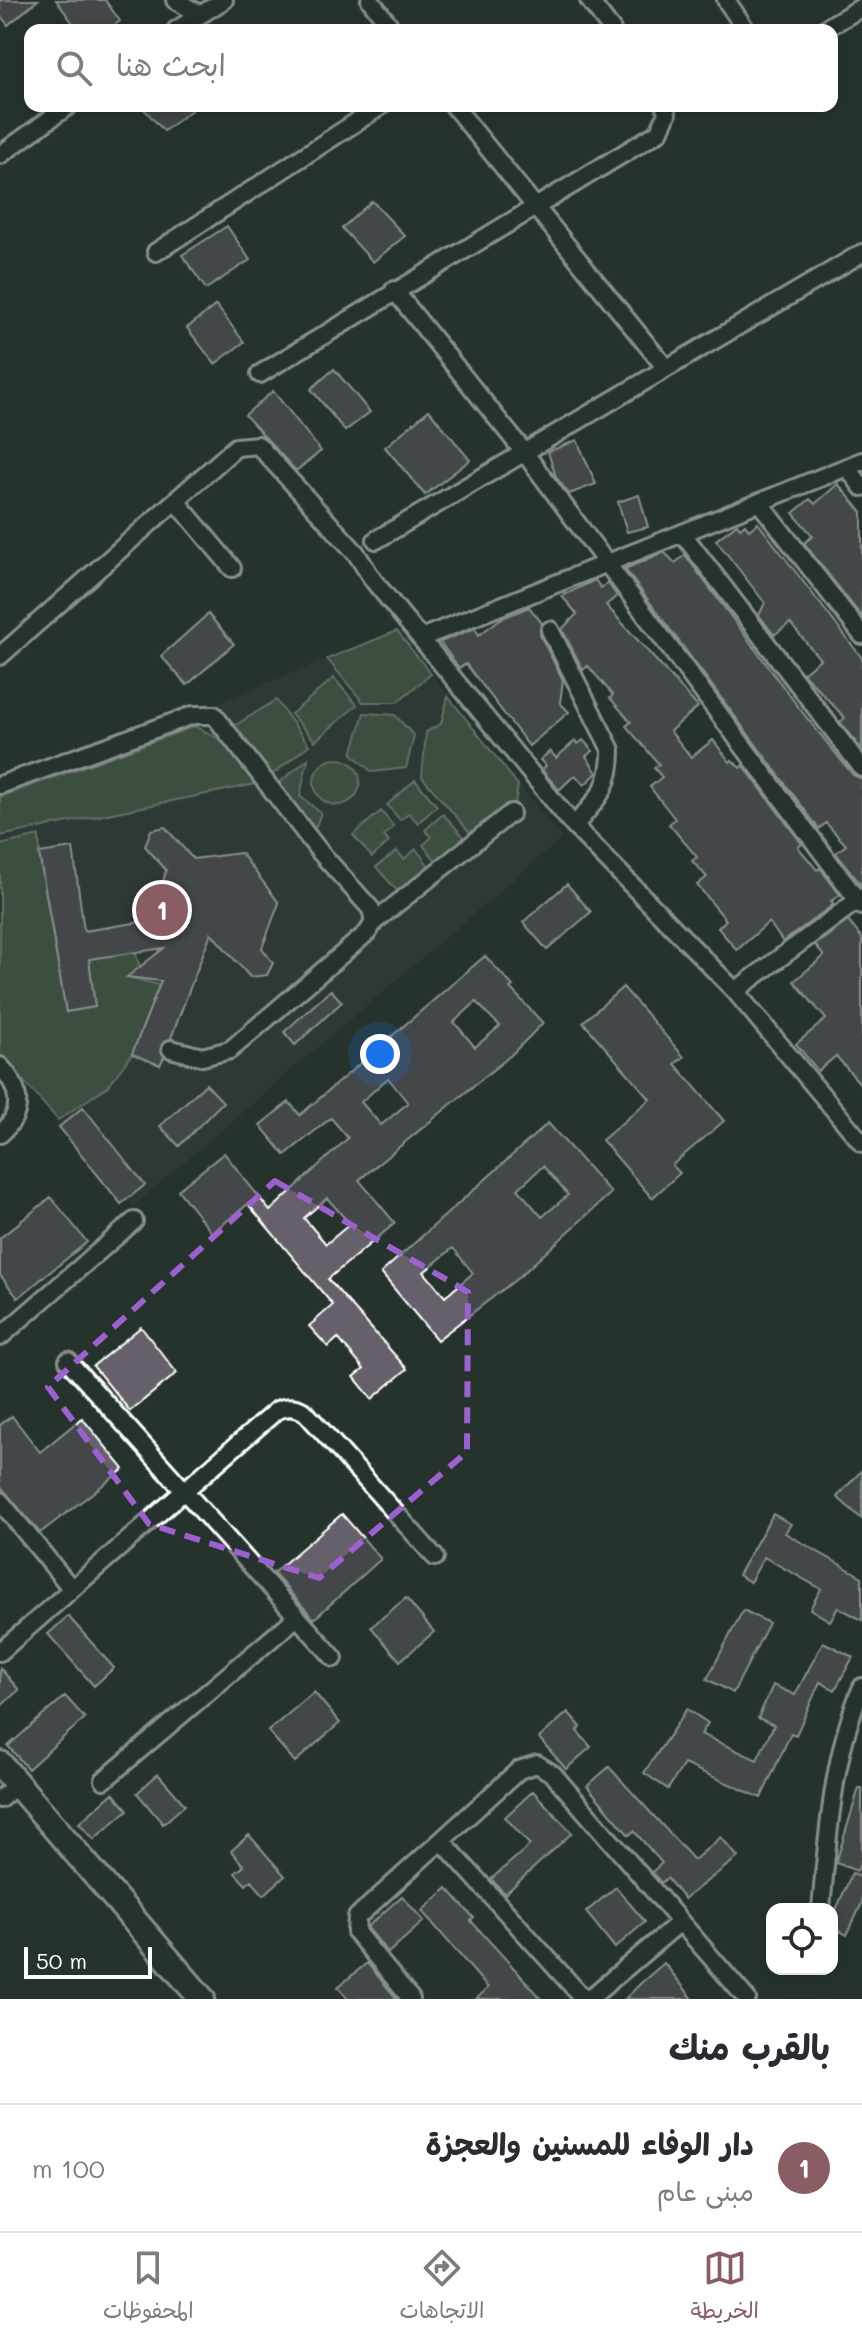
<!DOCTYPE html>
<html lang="ar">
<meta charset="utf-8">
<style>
body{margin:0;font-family:Mali,"Playpen Sans Arabic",sans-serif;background:#f7f7f7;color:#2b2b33;direction:rtl}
.controls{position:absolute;right:24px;bottom:24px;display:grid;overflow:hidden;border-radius:16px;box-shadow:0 4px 20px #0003}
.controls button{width:72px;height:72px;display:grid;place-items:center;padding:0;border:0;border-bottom:2px solid #e1e1e2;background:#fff;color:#2b2b33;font:40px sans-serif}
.scale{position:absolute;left:24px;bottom:20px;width:128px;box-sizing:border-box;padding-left:8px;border:4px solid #fff;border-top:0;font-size:22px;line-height:28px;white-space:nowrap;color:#fff;-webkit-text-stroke:6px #26332d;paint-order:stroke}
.you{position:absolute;left:380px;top:1054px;width:28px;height:28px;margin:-20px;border:6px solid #fff;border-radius:50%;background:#1a73e8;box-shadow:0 0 0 12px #1a73e833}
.badge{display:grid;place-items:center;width:52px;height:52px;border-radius:50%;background:#8a5d65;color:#fff;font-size:26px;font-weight:700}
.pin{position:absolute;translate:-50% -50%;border:4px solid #fff;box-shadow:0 2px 8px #0006}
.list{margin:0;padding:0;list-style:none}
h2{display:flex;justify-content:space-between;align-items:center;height:104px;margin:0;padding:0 32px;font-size:34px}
h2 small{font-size:26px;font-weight:400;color:#7c7c81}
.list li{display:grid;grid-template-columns:52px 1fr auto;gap:24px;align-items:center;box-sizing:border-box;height:128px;padding:0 32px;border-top:2px solid #e1e1e2}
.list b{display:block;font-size:30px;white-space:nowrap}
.list p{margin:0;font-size:26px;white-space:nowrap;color:#7c7c81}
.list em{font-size:26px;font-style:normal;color:#7c7c81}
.icon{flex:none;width:44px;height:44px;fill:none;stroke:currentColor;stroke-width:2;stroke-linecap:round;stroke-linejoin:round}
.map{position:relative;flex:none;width:862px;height:1999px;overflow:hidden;direction:ltr}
.search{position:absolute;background:#fff;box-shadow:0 4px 20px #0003;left:24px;right:24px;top:24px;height:88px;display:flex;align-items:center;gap:20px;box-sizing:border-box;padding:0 28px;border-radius:16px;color:#7c7c81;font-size:30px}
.sheet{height:232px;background:#fff}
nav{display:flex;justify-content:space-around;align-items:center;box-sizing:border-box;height:112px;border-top:2px solid #e1e1e2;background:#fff;font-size:22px;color:#7c7c81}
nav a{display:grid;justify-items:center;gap:4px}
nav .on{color:#8a5d65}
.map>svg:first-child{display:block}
.built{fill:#394140}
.green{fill:#587054;stroke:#acb8aa;stroke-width:2}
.building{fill:#66616b;stroke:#fff;stroke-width:2;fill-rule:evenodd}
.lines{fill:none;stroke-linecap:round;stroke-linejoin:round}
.street-casing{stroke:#fff;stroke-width:22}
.secondary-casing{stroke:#fff;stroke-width:30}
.street{stroke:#26332d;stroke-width:16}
.secondary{stroke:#26332d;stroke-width:24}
.marked{fill:none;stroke:#9c61cf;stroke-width:6;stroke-dasharray:16 10;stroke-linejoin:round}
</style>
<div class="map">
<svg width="862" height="1999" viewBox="0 0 862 1999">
<rect width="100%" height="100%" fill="#26332d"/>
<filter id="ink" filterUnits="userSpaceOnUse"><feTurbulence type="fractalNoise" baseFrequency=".0125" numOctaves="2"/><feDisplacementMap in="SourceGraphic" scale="16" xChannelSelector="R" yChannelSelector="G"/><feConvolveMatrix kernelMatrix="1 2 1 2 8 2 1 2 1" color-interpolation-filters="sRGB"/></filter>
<g filter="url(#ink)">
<path class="built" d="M397 631 562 838 134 1205 0 1055V791Z"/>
<path class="green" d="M397 631 431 674 397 702H363L327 659Z
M334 678 357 705 315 741 291 714Z
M448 696 518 785 515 803 472 835 422 777 426 732 441 724Z
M276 700 309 745 268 778 228 730Z
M364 713 395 715 414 736 406 768 372 772 352 754Z
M195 726 221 740 255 784 0 836V797Z
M308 759 300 796 321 813 312 836 274 787Z
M314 782a23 23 0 1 1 46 0a23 23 0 1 1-46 0Z
M415 780 437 806 418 823 409 813 400 820 387 805Z
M381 811 394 827 384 836 389 842 372 857 353 835Z
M443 814 465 838 437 862 423 845 432 837 425 830Z
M39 836 40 858 66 1012 95 1007 89 959 135 952 140 967 128 977 159 985 132 1054 108 1086 58 1120 0 1055V845Z
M416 849 429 866 399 893 376 867 397 851 404 859Z"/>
<path class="building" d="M0 0H38L8 25 0 15Z
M56 0H105L120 21 108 30H78Z
M141 106H197L164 131Z
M372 201 405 236 373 262 342 228Z
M227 226 250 260 206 289 182 255Z
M216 305 244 342 215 364 187 328Z
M334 369 370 412 345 431 311 389Z
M273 391 321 451 296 471 245 415Z
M429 410 470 460 425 495 385 447Z
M577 440 596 484 569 494 556 477 548 452Z
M838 484 862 512V617L804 543 813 536 793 513 810 499 815 504Z
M639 495 648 527 627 532 618 502Z
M758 523 862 658V750L840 722 845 718 803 673 820 659 790 623 774 635 759 615 765 603 716 540 737 524 740 528 745 524 749 530Z
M664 552 675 563 685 555 802 712 853 775 862 779V886L836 853 846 845 826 823 819 829 625 569Z
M595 580 601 588 608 583 617 596 606 605 698 707 670 731 691 757 713 740 730 762 732 760 740 768 743 765 802 844 798 847 817 870 820 868 840 895 831 901 834 904 783 942 769 922 737 950 718 928 726 920 697 885 707 877 692 861 697 857 669 824 675 819 650 787 662 777 654 768 659 764 626 726 631 722 610 698 613 695 588 666 583 670 562 629 577 614 562 596Z
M529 607 542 623 540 635 563 680 560 703 569 712 529 746 466 664 459 668 440 642 475 628 479 635 500 619Z
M208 614 234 644 187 685 161 656Z
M583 740 593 751 586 756 597 773 584 785 575 775 559 790 542 770 546 766 540 760 550 751 556 758 575 741 578 744Z
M165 827 193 859 241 853 279 903 262 948 273 963 267 975 250 977 211 933 171 1038 161 1046 164 1057 160 1065 132 1054 161 981 127 977 164 948 89 959 95 1007 66 1012 39 853 73 848 84 931 172 917 170 898 162 886 166 870 145 846 151 830Z
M567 884 591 912 547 950 523 922Z
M848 921 862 938V1086L836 1056 818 1071 796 1044 826 1019 794 981 824 956 815 945Z
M485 956 513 986 510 988 543 1023 511 1055 359 1180 395 1223 328 1279 407 1369 372 1399 354 1377 364 1369 347 1349 338 1338 328 1347 309 1326 333 1305 248 1204 212 1233 178 1190 224 1153 270 1211 348 1138 331 1118 285 1155 260 1125 289 1102 300 1115ZM476 1002 500 1026 475 1047 454 1022ZM388 1078 408 1103 381 1125 361 1102ZM327 1198 350 1224 326 1244 304 1218Z
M623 987 684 1057 675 1064 724 1121 672 1165 680 1173 652 1198 602 1140 650 1099 583 1022Z
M331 990 342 1002 295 1045 284 1032Z
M206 1084 223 1102 179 1146 160 1126Z
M83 1107 145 1185 121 1204 59 1127Z
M548 1123 611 1193 519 1277 437 1340 381 1273ZM543 1166 568 1195 542 1217 518 1189ZM453 1248 473 1273 445 1297 424 1272Z
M51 1197 87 1242 18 1298 0 1275V1238Z
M141 1327 177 1373 130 1411 93 1366Z
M12 1416 40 1452 82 1418 124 1469 40 1533 0 1486V1425Z
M862 1470V1519L837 1497Z
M342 1514 381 1559 314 1619 273 1573Z
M773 1514 791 1524 785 1533 862 1577V1620L838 1607 830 1621 810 1609 821 1589 764 1557 750 1582 738 1575Z
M406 1598 434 1632 400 1661 371 1627Z
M743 1610 769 1623 733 1693 707 1679Z
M68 1616 114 1668 94 1686 48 1634Z
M823 1642 853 1657 835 1690 820 1682 796 1735 791 1733 761 1798 684 1764 668 1789 644 1773 687 1709 708 1723 701 1734 757 1760 774 1725 758 1718 773 1685 795 1695Z
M0 1668 19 1690 0 1707Z
M314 1692 340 1723 295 1762 268 1731Z
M65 1696 85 1718 28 1769 8 1746Z
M568 1712 581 1727 577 1731 591 1747 566 1769 539 1738Z
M609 1767 694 1860 721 1837 738 1857 684 1899 667 1878 661 1883 652 1872 662 1863 634 1831 629 1835 587 1786Z
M158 1774 185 1805 163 1824 137 1793Z
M859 1788H862V1858L857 1871 836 1863Z
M533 1791 572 1833 505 1894 491 1879 530 1845 505 1817Z
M113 1793 128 1810 94 1839 79 1823Z
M249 1835 285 1876 264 1895 251 1880 246 1885 235 1873 244 1866 231 1851Z
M852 1873 862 1878V1903L847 1935 832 1927V1919Z
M616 1887 645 1922 615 1948 586 1912Z
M447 1888 474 1918 471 1921 542 1999H476L488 1988 422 1911Z
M402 1896 424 1921 388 1953 367 1927Z
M367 1963 397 1999H348L338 1987Z
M664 1963 693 1999H625L641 1983Z"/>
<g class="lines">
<g class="street-casing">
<path id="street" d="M175 0 199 14
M370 0 393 30
M589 0 612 30
M726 0 746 30
M176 30 224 0
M823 30 862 7
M454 106 665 367
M0 155 68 106
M156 252 381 106
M394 290 524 452 862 906
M260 374 659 132 667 114 665 106
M847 467 862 487
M176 501 232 568
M759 502 862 635
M682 533 862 768
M376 540 862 253
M550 630 611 750C611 788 598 798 574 826
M421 638 862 461
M0 656 236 447 258 445 356 553 373 580 574 826 735 991 862 1143
M0 785 193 715H214L320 852 371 909 374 922 368 932 230 1050 202 1057 171 1049
M374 922 511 813
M735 991 862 897
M0 1066C21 1088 25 1113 0 1134
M0 1337 134 1221
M68 1361 334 1658
M0 1501 71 1588
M0 1652 277 1410C287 1406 297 1406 306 1413L435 1557
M104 1780 297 1617
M0 1799 18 1784
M442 1841 584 1999
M821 1909C828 1835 832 1757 862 1687
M411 1999 356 1932 357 1917 519 1770 537 1764 553 1774 747 1999
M589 1999 679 1923"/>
</g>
<g class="secondary-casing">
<path id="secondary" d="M0 1764 202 1999"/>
</g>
<use href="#street" class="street"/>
<use href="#secondary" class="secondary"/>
</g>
</g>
<path d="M0 0H862V1999H0ZM275 1181 468 1292 467 1452 319 1578 149 1524 48 1387Z" fill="#26332d" fill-opacity=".55" fill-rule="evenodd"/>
<path class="marked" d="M275 1181 468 1292 467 1452 319 1578 149 1524 48 1387Z"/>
</svg>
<div class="controls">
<button><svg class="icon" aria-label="locate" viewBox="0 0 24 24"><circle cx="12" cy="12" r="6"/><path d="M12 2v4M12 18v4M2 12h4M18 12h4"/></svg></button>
</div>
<div class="scale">50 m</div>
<div class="you"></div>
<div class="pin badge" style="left:162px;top:910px">1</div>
<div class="search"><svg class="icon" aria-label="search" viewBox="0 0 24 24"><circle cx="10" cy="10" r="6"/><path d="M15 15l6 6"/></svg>ابحث هنا</div>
</div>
<section class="sheet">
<h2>بالقرب منك<small></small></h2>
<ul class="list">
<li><span class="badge">1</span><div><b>دار الوفاء للمسنين والعجزة</b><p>مبنى عام</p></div><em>100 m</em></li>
</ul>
</section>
<nav>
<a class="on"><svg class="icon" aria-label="map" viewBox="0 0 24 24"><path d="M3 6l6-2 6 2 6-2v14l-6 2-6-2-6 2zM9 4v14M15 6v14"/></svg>الخريطة</a>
<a><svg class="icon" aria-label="directions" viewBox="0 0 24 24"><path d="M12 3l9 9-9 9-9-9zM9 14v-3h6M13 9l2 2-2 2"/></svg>الاتجاهات</a>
<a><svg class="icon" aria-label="saved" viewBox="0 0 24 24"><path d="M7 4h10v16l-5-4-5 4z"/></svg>المحفوظات</a>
</nav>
